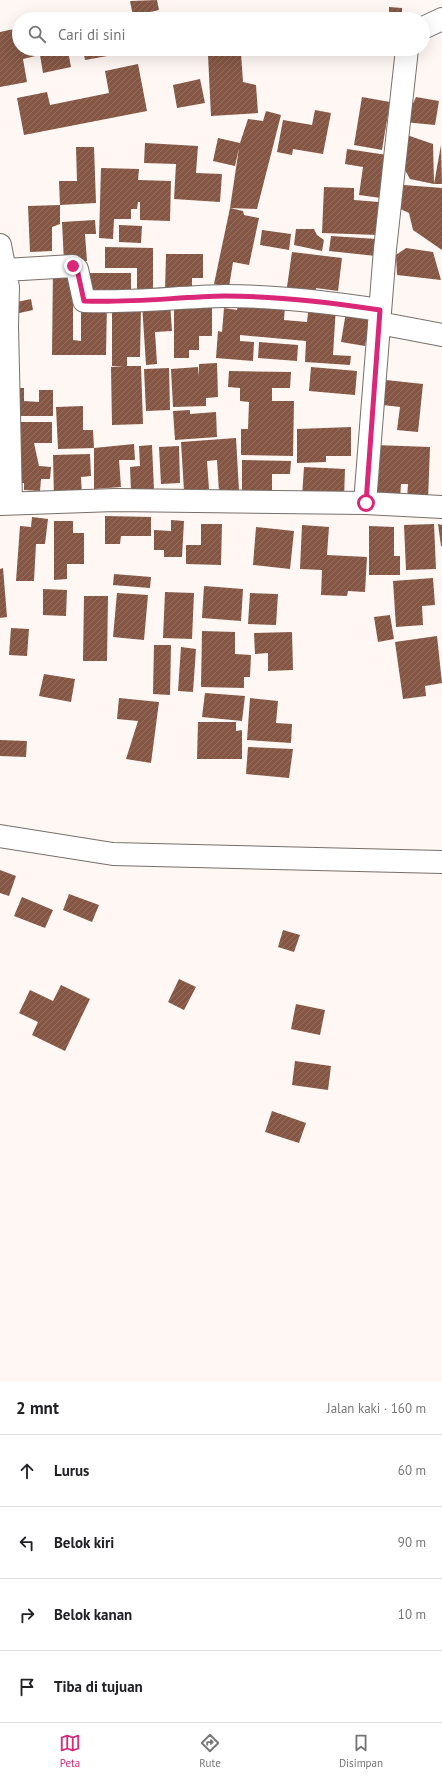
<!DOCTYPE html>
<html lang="id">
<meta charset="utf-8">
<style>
body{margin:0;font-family:"PT Sans",sans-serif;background:#f2f2f2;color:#202124}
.stop{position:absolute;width:12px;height:12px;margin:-9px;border:3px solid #db2777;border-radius:50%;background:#fff}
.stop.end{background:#db2777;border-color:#fff;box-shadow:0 1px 4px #0008}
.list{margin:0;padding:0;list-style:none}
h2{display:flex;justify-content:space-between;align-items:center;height:52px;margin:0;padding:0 16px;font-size:17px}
h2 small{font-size:13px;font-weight:400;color:#757577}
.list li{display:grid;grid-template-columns:26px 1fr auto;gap:12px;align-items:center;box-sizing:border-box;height:72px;padding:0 16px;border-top:1px solid #e0e0e0}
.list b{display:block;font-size:15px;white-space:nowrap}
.list em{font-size:13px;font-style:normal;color:#757577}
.icon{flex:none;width:22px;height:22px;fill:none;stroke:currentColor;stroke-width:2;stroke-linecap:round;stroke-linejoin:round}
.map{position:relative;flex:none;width:442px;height:1382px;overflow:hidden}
.search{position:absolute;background:#fff;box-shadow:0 4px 16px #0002;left:12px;right:12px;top:12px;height:44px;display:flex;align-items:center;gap:10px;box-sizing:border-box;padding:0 14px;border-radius:22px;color:#757577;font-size:15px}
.sheet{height:340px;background:#fff}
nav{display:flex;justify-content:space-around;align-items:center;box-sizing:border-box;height:56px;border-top:1px solid #e0e0e0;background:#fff;font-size:11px;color:#757577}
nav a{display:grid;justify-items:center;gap:2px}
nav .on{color:#db2777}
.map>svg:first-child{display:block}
.building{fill:url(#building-hatch)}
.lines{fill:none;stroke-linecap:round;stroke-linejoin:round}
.street-casing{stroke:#776f6b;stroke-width:24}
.street{stroke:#fff;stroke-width:22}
.route{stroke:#db2777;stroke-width:5}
</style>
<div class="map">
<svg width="442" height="1382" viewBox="0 0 442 1382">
<defs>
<pattern id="building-hatch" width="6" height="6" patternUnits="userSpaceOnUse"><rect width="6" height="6" fill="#845643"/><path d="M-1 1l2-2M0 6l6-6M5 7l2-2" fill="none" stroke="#937062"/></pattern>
</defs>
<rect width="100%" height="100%" fill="#fef7f3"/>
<path class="building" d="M157 0 159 10 133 16 130 1Z
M389 7 402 8V19H389Z
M65 13 66 19H38V18Z
M105 13 106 19H79V18Z
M19 28V49H51L52 54 68 51 71 67 43 73 40 55 23 59 27 82 0 87V32Z
M83 49H112L113 55 85 60Z
M241 53 243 82 256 85 258 113 211 116 208 55Z
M138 64 147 111 24 135 17 98 47 92 50 105 109 93 105 71Z
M200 79 205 103 177 108 173 85Z
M362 97 390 102 382 150 354 145Z
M416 97 439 101 435 125 404 122Z
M315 110 331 113 323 154 293 149 292 155 277 152 283 120 312 125Z
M266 111 281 115 257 209 230 208 239 148 235 166 213 161 218 138 240 143 248 119 263 121Z
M404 134 433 144 434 184 410 179 395 152Z
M145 143 198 146 196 173 222 174 220 202 174 199 176 164 144 163Z
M441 145 442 184H434Z
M76 147H94L96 203 60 205V224L52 227V251L30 252 28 206 60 205 59 181H77Z
M347 149 387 155 381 198 359 195 363 167 345 164Z
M101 168 139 169 138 180 171 181 170 221 140 220V202H138L137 209H131V219H114L113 239 99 238Z
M404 185 442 188V250L413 230 409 213 398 208Z
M324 187 354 188V200L379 202 378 235 322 233Z
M230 208 243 211 244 215 259 218 249 265 233 262 229 287 214 284Z
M95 220 96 234H85L87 261 64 262 62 222Z
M119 225 142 226 141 243 119 242Z
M296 229H314L317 235 324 240 322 251 294 245Z
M262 230 291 234 289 250 260 245Z
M331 236 377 239 376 256 329 251Z
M105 247 153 248V292H137V268H105Z
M406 248 433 252 441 280 397 275 396 255Z
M292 252 342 258 338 291 316 288 314 298 286 294Z
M166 254H203V278H192V291H165Z
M53 269H73V340L81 341V303H107L106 355H52Z
M85 273H131V300H85Z
M239 298 285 305 284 320 307 322 309 304 336 306 333 355 351 356 350 365 305 362 306 341 240 335V341L254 342 253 361 216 358 218 331 222 332 224 308 237 310Z
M31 299 33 310 15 314 12 303Z
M170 303 172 331 155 332 157 364 146 365 142 304Z
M174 303H212V336H199V350H189V358H174Z
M112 308H141L140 357H127V366H141L143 424 112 425 111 367 124 366H112Z
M346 312 370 316 365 346 341 342Z
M259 342 298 345 297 361 258 358Z
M217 363 218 397 206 398V406L173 407 171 369 198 367 199 377V364Z
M311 367 357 371 355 395 309 391Z
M169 368 170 410 146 411 144 369Z
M229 371 291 372 290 388H272V401H294L293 456 241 455V429H248L249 402 240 401V388L228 387Z
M386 380 423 384 418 432 397 430 400 407 383 405Z
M12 388H24V401L39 402V390H53V416H12Z
M83 406V430H93L94 448 134 444 135 460H119L121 487 94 489V448L58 449 56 407Z
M190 410V414L216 412 217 437 175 440 173 411Z
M11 422H52V443H34L39 466 51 467 50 479H41L40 491 24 490V483H13L14 464 22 466Z
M351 427V456H326V462L297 463V429Z
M236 438 239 491 219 492 217 460 207 461 209 489 184 491 181 442Z
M152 445 154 490 131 491 130 467 140 466 139 446Z
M375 445 430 447 428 500 407 499 408 484H401L400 498 372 497Z
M179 446 180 483 161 484 159 447Z
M90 454 91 476 81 477 82 497H54L53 455Z
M242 460 291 461 290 474H272V497H242Z
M304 467 345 469 344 499 302 496Z
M105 516 151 517V536H121L120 544H105Z
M32 517 48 519 45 544H36L34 581H16L20 526 31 527Z
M171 520 184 521 182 557H164V550H154V530L171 531Z
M54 521H73V533H84V564H67V579L54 580Z
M201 524H222L221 565 186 564V545H201Z
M434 524 436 569 406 570 404 525Z
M438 524 442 525V546H441Z
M302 525 329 527 327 555 367 557 365 592 348 591 347 596 321 595 322 570 300 569Z
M369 526 394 527V556H400V575H369Z
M256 527 294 531 290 569 253 565Z
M3 568 7 617 0 618V569Z
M114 574 151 577 150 588 113 585Z
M433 578 435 605 422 606 423 625 396 627 393 581Z
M204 586 243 589 241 621 202 618Z
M43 589 67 590 66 616 43 615Z
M165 592 194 593 192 639 163 638Z
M117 593 148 595 144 640 113 637Z
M250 593 278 594 276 625 248 624Z
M84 596H108L107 661H83Z
M390 615 394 639 378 642 374 617Z
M11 628 29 629 27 656 9 655Z
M202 631 235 632V654L251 655 250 677H244V688L201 687Z
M292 632 293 670 268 671V653L255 654 254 633Z
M437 636 442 683 425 686 426 696 403 699 395 642Z
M154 645H171L170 695 153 694Z
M181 647 196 649 193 692 178 691Z
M44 674 75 679 71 702 39 696Z
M205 693 245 696 242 721 202 717Z
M119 698 159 702 151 763 126 759 138 721 117 719Z
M250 698 278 701 276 723 292 724 291 743 247 740Z
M198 722H236V731L242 730V759H197Z
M0 740 27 741 26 757 0 756Z
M248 747 293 749 289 778 246 774Z
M0 870 16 876 9 896 0 893Z
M69 894 99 905 92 922 63 910Z
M22 897 53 910 45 928 14 916Z
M283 930 300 935 294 952 278 947Z
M179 979 196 987 184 1010 168 1002Z
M61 985 90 999 65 1051 32 1035 38 1022 19 1013 30 990 53 1001Z
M296 1004 325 1010 320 1035 291 1029Z
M295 1061 331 1066 328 1090 292 1085Z
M272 1111 306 1123 299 1143 265 1132Z"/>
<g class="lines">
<g class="street-casing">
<path id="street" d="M423 28 442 19
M0 245 8 287 7 326 11 503
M5 270 73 266 77 269 84 301C132 303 178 297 225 296 277 296 329 302 380 310
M379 323 442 335
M365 503 385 249 407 49
M0 504 115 500 365 503 442 507
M0 836 113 854 442 862"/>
</g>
<use href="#street" class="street"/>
</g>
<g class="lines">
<path class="route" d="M73 266 77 269 84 301C132 303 178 297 225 296 277 296 329 302 380 310L366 503"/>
</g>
</svg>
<div class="stop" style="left:366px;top:503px"></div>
<div class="stop end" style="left:73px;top:266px"></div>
<div class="search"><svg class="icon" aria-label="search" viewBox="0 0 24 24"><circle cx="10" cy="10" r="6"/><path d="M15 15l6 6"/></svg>Cari di sini</div>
</div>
<section class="sheet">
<h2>2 mnt<small>Jalan kaki · 160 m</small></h2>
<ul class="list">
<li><svg class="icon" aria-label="ahead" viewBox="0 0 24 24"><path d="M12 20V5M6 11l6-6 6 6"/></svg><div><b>Lurus</b></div><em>60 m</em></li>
<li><svg class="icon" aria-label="left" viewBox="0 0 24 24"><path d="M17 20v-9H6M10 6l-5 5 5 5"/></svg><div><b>Belok kiri</b></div><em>90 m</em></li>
<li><svg class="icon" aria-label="right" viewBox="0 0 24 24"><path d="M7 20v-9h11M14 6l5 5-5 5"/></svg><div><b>Belok kanan</b></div><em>10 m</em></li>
<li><svg class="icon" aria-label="arrive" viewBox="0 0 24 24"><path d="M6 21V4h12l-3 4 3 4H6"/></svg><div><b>Tiba di tujuan</b></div></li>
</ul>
</section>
<nav>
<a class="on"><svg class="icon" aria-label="map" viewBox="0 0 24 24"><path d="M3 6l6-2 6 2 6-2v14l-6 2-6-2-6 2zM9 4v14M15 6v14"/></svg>Peta</a>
<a><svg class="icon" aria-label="directions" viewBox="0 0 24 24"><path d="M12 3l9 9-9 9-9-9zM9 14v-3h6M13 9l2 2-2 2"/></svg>Rute</a>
<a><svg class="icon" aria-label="saved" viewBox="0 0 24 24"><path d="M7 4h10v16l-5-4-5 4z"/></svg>Disimpan</a>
</nav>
